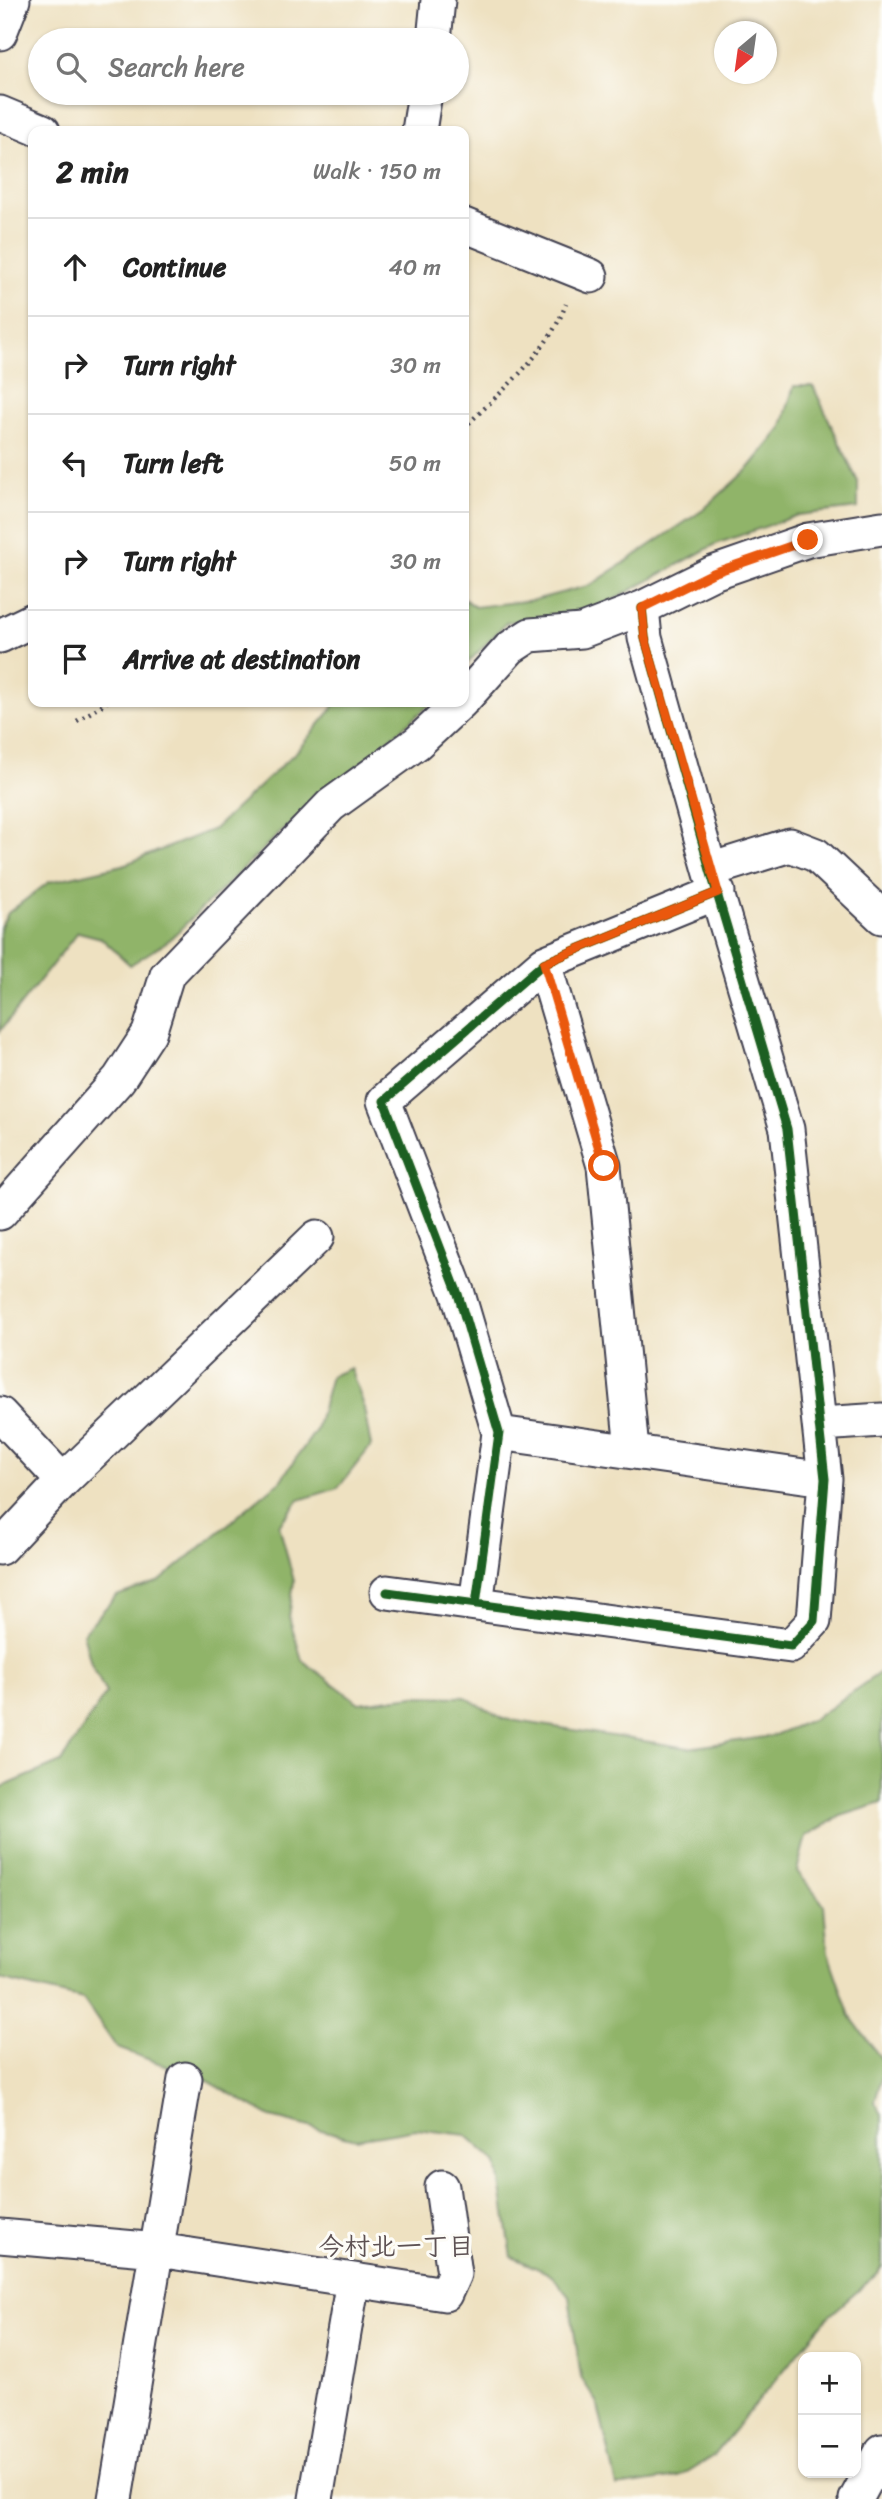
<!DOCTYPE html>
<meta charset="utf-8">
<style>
body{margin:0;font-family:Sriracha,"Klee One",sans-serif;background:#f2f2f2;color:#222}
.controls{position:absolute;right:21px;bottom:21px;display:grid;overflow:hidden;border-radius:14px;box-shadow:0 2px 5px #0004}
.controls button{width:63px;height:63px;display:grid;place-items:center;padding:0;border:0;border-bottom:2px solid #e0e0e0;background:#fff;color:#222;font:35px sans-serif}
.compass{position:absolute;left:714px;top:21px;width:63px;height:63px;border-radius:50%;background:#fff;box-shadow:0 2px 5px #0004;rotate:209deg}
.stop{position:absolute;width:21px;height:21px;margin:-16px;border:5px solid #ea580c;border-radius:50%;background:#fff}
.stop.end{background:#ea580c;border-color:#fff;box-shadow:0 2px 7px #0008}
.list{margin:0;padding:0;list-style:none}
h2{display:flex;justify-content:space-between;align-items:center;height:91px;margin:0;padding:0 28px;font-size:30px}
h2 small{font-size:23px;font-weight:400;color:#767676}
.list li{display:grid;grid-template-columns:46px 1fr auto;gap:21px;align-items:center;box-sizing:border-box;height:98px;padding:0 28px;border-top:2px solid #e0e0e0}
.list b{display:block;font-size:26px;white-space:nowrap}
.list em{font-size:23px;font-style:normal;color:#767676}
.icon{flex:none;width:38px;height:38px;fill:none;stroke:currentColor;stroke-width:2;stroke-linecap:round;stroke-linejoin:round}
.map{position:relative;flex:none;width:882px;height:2499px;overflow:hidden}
.search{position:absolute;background:#fff;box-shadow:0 2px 5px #0004;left:28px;top:28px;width:441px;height:77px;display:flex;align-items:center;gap:18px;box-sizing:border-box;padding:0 24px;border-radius:38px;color:#767676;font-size:26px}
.panel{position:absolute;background:#fff;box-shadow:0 2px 5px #0004;left:28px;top:126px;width:441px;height:581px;border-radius:14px}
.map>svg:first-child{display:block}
.forest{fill:#90b469;stroke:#596b52;stroke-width:2}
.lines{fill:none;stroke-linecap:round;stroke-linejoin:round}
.street-casing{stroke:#413f4f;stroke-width:37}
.path{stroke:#413f4f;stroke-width:4.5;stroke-dasharray:2 5;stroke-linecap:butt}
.street{stroke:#fff;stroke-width:33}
.cycleway-casing{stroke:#fdfcf7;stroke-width:13}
.cycleway{stroke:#1b5e20;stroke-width:9}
.route{stroke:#ea580c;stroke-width:9}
.labels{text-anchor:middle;stroke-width:6;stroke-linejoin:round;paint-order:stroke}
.neighbourhood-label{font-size:26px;font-weight:bold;fill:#5d5153;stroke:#fdfcf7}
</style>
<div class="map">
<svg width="882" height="2499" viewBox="0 0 882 2499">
<rect width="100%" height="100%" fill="#fdfcf7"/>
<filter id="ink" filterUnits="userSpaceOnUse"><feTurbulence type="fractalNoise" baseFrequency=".0143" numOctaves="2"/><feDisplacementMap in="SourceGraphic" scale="14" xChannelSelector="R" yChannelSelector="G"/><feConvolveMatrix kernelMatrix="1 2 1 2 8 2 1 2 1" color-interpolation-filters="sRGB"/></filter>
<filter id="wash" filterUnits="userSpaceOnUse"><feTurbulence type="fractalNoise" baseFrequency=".00686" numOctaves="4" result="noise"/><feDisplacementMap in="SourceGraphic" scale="28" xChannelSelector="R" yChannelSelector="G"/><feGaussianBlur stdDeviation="1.57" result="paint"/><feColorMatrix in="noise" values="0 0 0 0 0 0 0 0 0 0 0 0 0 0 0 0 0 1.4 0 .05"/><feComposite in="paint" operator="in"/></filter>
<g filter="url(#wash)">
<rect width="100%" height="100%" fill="#eee1c1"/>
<path class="forest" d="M794 386H813L858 482V508L798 515 716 544 602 606 535 620 507 622 464 667V599L475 607 534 600 591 585 703 510 750 467 781 429Z
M336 702H433L280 833 168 941 130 965 101 938 78 932 0 1031V928L8 913 49 882 123 865 214 829 297 751 333 708Z
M350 1368 363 1403 371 1446 338 1488 299 1500 279 1525 294 1581 289 1617 302 1660 359 1703 414 1696 465 1697 504 1719 688 1748 772 1736 814 1719 882 1671V1803L841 1816 806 1836 797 1871 824 1905 828 1953 850 2016 882 2060V2076L875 2102 882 2114V2266L878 2273 827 2318 713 2456 679 2477 617 2486 597 2402 581 2378 569 2297 552 2275 512 2257 497 2163 466 2135 416 2129 356 2139 271 2117 208 2081 117 2048 83 1999 0 1979V1788L61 1762 106 1693 91 1664 83 1633 116 1596 160 1581 280 1481 316 1430 331 1376Z"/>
</g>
<g filter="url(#ink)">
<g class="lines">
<g class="street-casing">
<path id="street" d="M0 33 13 0
M434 40 438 0
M0 113 43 131
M419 131 425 93
M464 225 591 276
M0 636 33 620
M464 699 510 648 530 635 582 631 642 608 713 573 808 540 882 528
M710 870 790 845 816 855 882 917
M544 963 604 1166 632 1450
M0 1213 119 1079 149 1033 167 975 331 805 417 743 461 702
M0 1414 63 1481
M821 1424 882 1420
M499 1433 825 1479
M0 1548 63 1481 317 1237
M387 1592 791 1646 814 1621 825 1479 787 1129 710 870 645 638 642 608
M476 1604 499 1433 458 1294 384 1101 544 963 718 892
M0 2236 158 2250 445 2294 454 2274 442 2187
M115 2499 185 2079
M316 2499 353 2280
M856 2499 882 2451"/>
</g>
<path class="path" d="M464 428C501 391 547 355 566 304
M77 721 107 702"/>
<use href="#street" class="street"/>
<g class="cycleway-casing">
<path id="cycleway" d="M387 1592 791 1646 814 1621 825 1479 787 1129 710 870 645 638 642 608
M476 1604 499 1433 458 1294 384 1101 544 963 718 892"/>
</g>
<use href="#cycleway" class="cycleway"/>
</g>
</g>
<g class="lines" filter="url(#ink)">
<path class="route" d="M604 1166 544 963 718 892 645 638 642 608 713 573 808 540"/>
</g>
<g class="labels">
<g class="neighbourhood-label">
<text x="396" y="2255">今村北一丁目</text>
</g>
</g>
</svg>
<div class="controls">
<button>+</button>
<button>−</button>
</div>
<svg class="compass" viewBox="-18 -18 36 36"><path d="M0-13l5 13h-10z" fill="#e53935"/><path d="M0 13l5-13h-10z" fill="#767676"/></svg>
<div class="stop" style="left:604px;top:1166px"></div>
<div class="stop end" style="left:808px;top:540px"></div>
<div class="search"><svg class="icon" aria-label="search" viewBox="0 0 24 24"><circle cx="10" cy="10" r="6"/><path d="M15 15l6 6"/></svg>Search here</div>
<section class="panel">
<h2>2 min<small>Walk · 150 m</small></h2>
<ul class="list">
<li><svg class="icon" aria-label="ahead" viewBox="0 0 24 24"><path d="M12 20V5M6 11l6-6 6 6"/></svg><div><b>Continue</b></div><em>40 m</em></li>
<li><svg class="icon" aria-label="right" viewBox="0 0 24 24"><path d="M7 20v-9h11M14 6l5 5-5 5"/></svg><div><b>Turn right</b></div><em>30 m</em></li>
<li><svg class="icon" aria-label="left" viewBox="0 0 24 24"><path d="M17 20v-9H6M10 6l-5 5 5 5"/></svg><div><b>Turn left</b></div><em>50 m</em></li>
<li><svg class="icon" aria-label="right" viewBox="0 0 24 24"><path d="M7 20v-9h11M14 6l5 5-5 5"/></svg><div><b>Turn right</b></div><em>30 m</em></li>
<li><svg class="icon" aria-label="arrive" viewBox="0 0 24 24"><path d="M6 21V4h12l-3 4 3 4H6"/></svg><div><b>Arrive at destination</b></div></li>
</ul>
</section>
</div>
